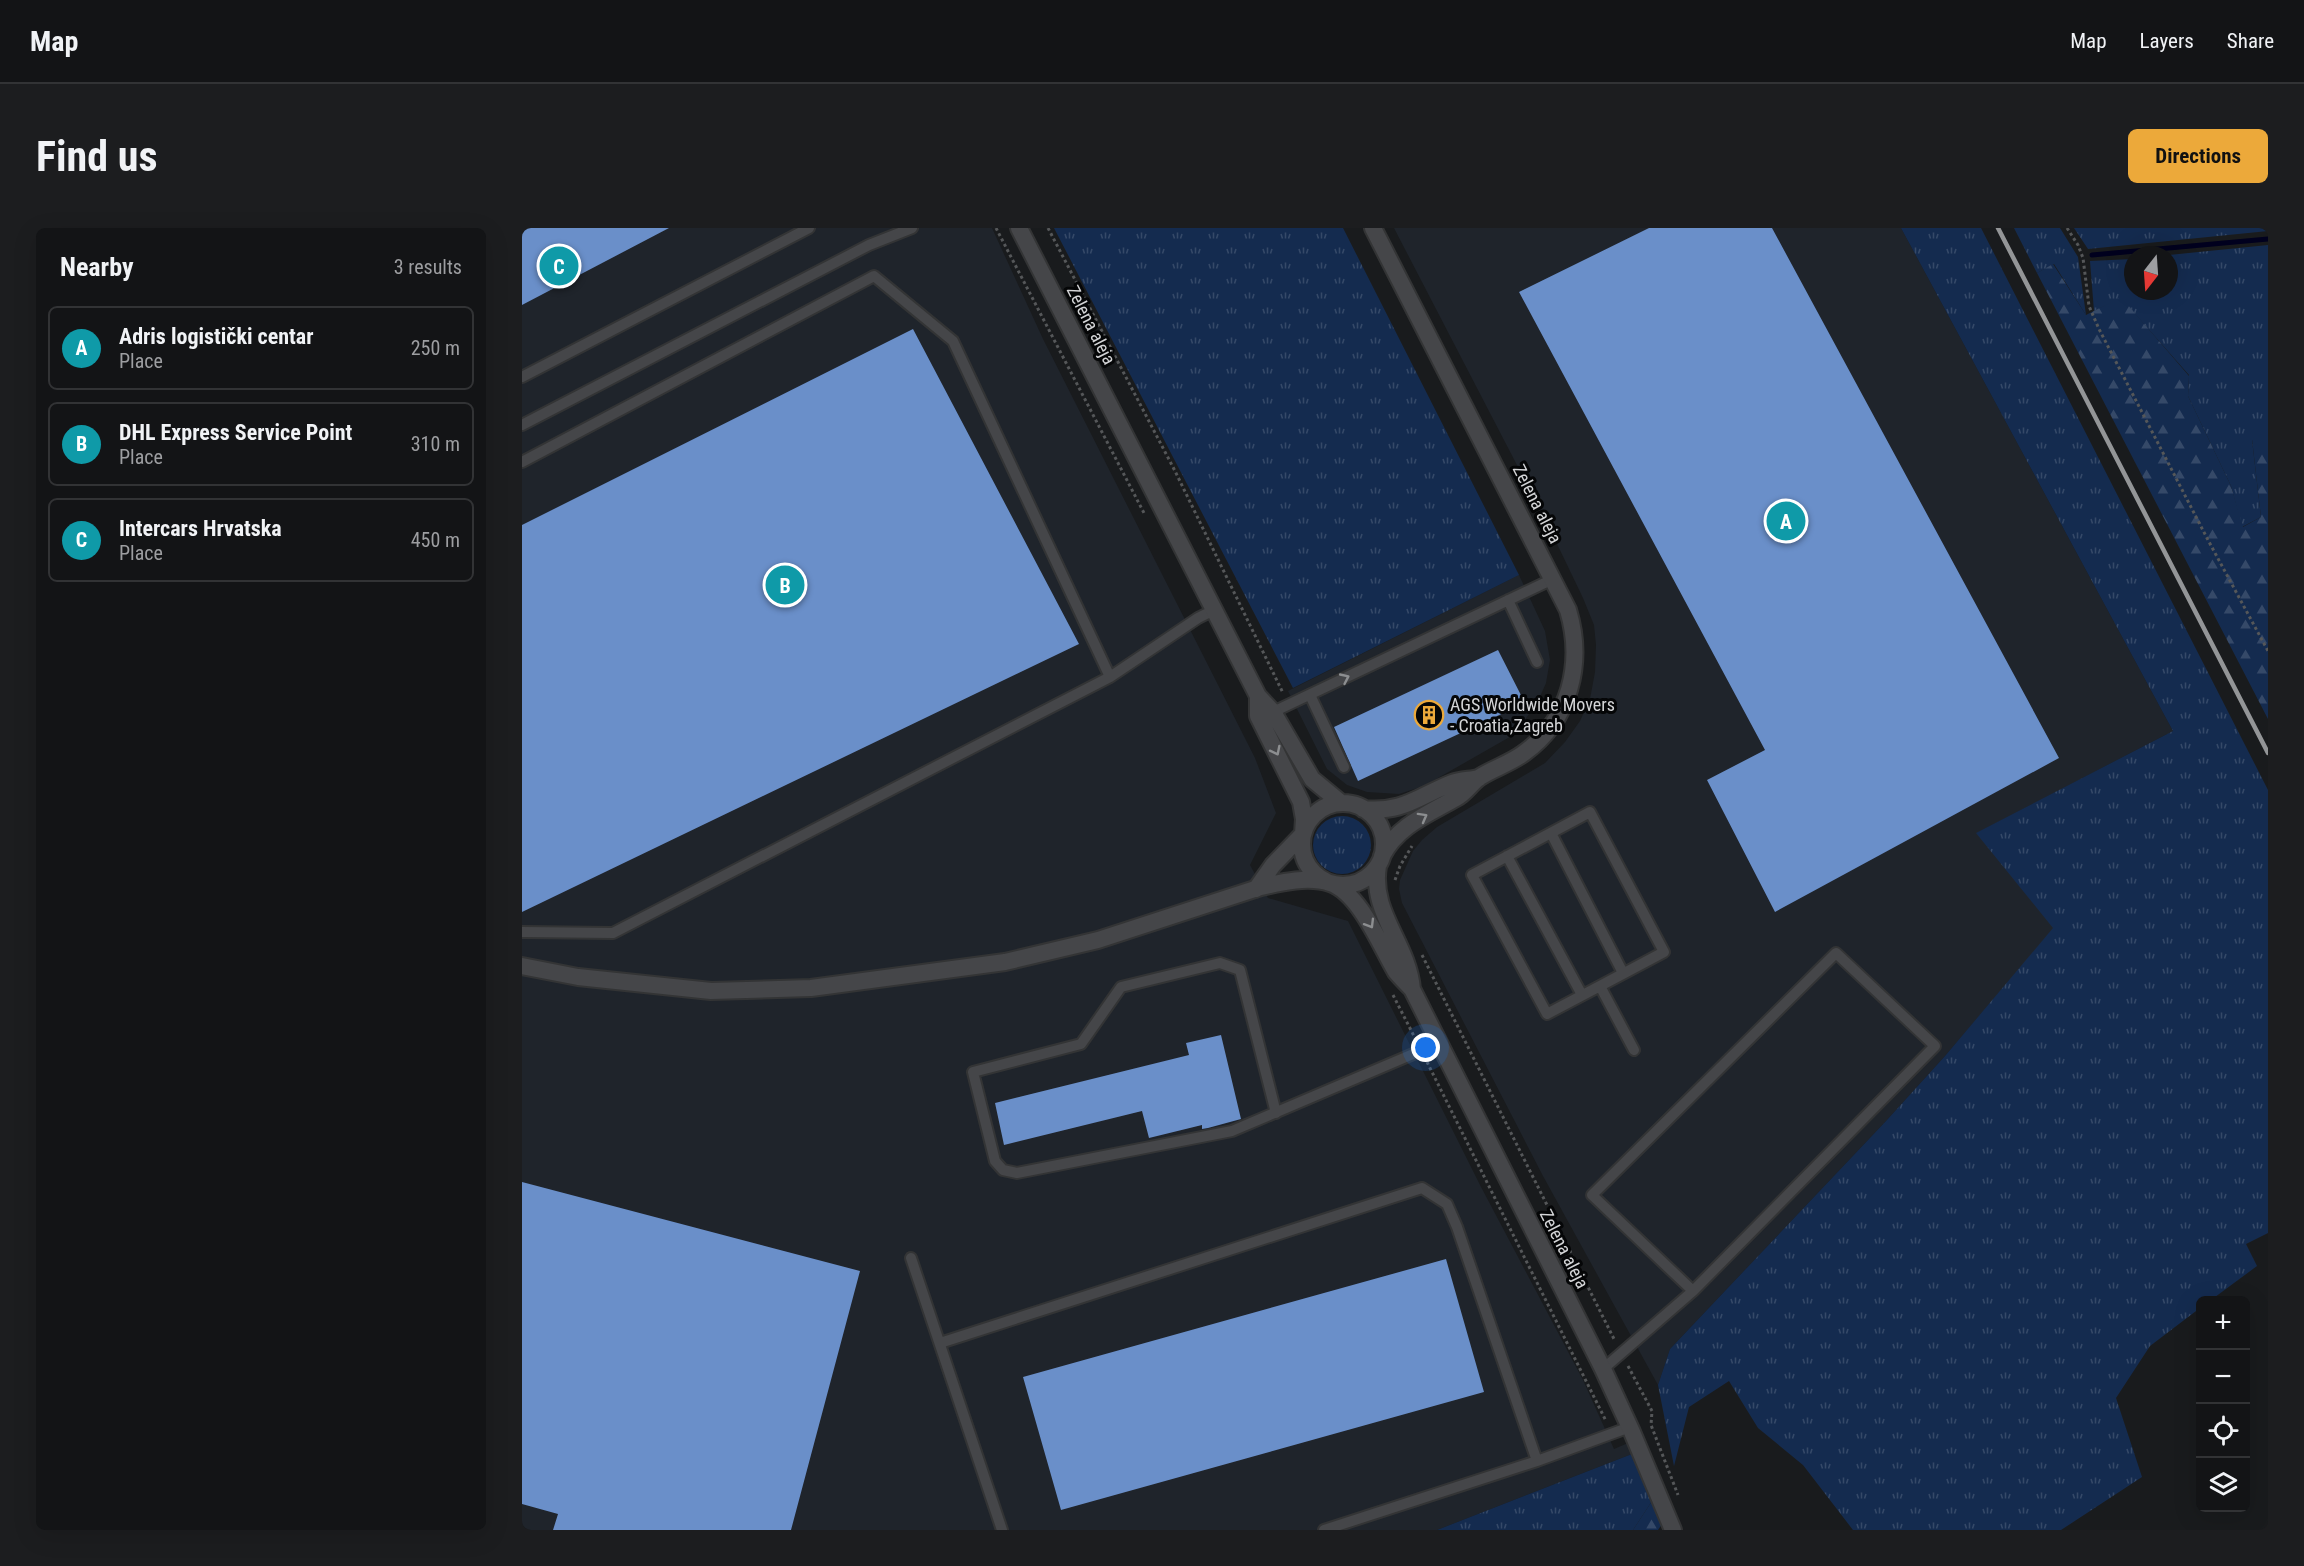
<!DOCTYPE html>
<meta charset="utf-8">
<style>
body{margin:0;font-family:"Roboto Condensed",sans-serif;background:#1c1d1f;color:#f1f3f6}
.controls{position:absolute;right:18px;bottom:18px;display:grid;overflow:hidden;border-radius:9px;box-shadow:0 6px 24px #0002}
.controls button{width:54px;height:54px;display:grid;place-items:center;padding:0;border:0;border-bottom:2px solid #323335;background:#131416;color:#f1f3f6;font:30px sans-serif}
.compass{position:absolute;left:1602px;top:18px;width:54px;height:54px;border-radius:50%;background:#131416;box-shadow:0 6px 24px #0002;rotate:197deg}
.you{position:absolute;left:904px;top:820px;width:21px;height:21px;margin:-15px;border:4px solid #fff;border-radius:50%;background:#1a73e8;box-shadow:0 0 0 9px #1a73e833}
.badge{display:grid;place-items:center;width:39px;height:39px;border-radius:50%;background:#eca93a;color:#fff;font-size:20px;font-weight:700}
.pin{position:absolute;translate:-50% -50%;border:3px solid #fff;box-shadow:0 2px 6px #0006}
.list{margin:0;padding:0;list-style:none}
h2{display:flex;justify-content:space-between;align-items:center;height:78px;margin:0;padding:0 24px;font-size:26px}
h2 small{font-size:20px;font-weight:400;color:#9d9ea1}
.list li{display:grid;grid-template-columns:39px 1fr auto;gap:18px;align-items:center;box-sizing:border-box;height:84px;margin:0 12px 12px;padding:0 12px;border:2px solid #323335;border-radius:9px}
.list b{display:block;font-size:22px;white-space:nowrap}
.list p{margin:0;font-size:20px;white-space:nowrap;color:#9d9ea1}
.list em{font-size:20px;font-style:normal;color:#9d9ea1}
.icon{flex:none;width:33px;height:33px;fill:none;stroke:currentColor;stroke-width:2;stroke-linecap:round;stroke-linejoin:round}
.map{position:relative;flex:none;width:1746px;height:1302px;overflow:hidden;border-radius:9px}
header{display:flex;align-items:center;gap:36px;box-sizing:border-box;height:84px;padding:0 30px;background:#131416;border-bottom:2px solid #323335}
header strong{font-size:28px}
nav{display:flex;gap:33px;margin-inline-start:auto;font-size:21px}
.intro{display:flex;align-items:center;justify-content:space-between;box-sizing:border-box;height:144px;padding:0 36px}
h1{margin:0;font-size:42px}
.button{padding:15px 27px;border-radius:9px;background:#eca93a;color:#111;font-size:21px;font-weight:700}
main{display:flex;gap:36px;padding:0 36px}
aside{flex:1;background:#131416;border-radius:9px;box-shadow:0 6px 24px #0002}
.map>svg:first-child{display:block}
.built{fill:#1f242b}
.grass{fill:url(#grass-tufts)}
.forest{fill:url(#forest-firs)}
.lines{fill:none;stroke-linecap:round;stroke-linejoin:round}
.stream{stroke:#00001e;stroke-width:5}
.building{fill:#6a8fc9}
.service-casing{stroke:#333435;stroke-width:14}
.minor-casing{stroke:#333435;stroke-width:20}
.path{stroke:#555759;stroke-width:3;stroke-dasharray:3 3;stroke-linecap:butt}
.service{stroke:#454649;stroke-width:10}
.minor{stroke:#454649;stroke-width:16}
.rail{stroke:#939597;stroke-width:4.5}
.oneway{stroke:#8c8e90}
.labels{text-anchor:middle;stroke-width:6;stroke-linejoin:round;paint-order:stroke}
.street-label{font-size:18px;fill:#d4d5d7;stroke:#050607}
.poi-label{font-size:18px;fill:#d4d5d7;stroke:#050607;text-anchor:start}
</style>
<header>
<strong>Map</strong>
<nav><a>Map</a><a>Layers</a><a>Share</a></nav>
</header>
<div class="intro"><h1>Find us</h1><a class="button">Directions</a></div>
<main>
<aside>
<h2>Nearby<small>3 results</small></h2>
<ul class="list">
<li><span class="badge" style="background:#0f9aa8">A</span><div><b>Adris logistički centar</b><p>Place</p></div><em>250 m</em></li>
<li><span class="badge" style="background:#0f9aa8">B</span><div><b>DHL Express Service Point</b><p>Place</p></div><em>310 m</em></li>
<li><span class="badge" style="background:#0f9aa8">C</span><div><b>Intercars Hrvatska</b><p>Place</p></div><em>450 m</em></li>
</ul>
</aside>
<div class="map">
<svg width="1746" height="1302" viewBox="0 0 1746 1302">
<defs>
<pattern id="grass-tufts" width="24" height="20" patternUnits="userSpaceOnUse" patternTransform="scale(1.5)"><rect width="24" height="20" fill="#142b4f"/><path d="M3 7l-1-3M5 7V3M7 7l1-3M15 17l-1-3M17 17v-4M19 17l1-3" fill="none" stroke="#354968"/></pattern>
<pattern id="forest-firs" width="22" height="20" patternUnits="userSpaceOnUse" patternTransform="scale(1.5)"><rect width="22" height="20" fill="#142b4f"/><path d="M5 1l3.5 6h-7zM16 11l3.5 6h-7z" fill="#354968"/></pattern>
</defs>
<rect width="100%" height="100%" fill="#191b1d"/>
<path class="built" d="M0 0H470L521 111 733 530 754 585 728 637 746 670 826 693 958 957 1061 1152 1092 1221 1106 1215 1110 1226 915 1302H0Z
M872 0H1379L1651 503 1455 605 1532 700 1423 828 1364 893 1148 1121 1136 1157 1021 948 880 675 877 661 878 652 891 623 900 612 915 599 1023 535 1043 514 1058 493 1068 471 1073 444 1074 417 1072 397 1061 370 1025 295Z
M997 347 1023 403 1028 432 1024 455 1016 473 993 506 902 558 877 566 845 564 825 557 805 541 766 463Z"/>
<path class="grass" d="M532 0H821L997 347 771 460Z
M1379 0H1459L1746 562V1005L1724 1016 1735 1038 1689 1072H1678V1080L1628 1118 1594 1170 1620 1249 1539 1302H1331L1281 1237 1236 1200 1207 1153 1167 1179 1152 1238 1136 1157 1148 1121 1364 893 1423 828 1531 700 1454 605 1651 503Z
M1492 0H1538L1556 29 1564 87 1532 36 1515 45Z
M1552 0H1746V3L1566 21Z
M1746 17V211L1730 212 1739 289 1720 299 1709 258 1666 168 1667 147 1599 70 1572 83 1568 33 1611 31V63H1647V27Z
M791 617a29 29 0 1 1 58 0a29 29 0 1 1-58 0Z
M1110 1226 1130 1273 1111 1302H915Z"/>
<path class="forest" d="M1531 36 1564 87 1599 69 1667 148 1666 168 1709 258 1721 299 1739 289 1730 211H1746V491L1515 45Z
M1130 1273 1140 1296 1136 1302H1111Z"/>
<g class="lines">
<path class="stream" d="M1570 27 1746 11"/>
</g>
<path class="building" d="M0 0H147L0 77Z
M1127 0H1250L1537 530 1253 684 1185 552 1243 522 997 64Z
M391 101 557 416 0 684V297Z
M976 422 1003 475 836 553 812 499Z
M699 807 719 891 686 900 680 901V897L627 910 620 883 482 917 473 875 667 827 664 815Z
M0 954 338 1043 269 1302H31L36 1286 0 1276Z
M924 1031 962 1164 539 1282 501 1149Z"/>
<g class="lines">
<g class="service-casing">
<path id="service" d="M0 149 287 0
M0 197 347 17 390 0
M0 234 352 48 431 113 588 449
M986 372 1015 434
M788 467 822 539
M751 484 1031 351
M1029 605 1101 745
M985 628 1060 767
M0 704 91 705 588 449 676 390 692 382
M1078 758 1142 724 1068 584 950 647 1025 786 1078 758 1112 822
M754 885 718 742 698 735 599 759 559 816 451 844 473 933 481 942 495 945 710 903 917 815
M389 1030 480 1302
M418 1115 900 960 925 976 935 999 1015 1233
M1081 1141 1171 1063 1413 818 1314 725 1070 967 1171 1063
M802 1302 1015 1233 1108 1199"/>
</g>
<g class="minor-casing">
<path id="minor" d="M497 0 736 468 751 484 790 551 819 575
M851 0 1046 382C1062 435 1048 492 1002 525 989 535 972 540 958 549 949 555 944 565 934 570 906 586 875 598 860 628
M780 616a41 41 0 1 1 82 0a41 41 0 1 1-82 0Z
M841 581C881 585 895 569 930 555 938 552 948 552 957 550
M856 638C848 685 886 715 890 761
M734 661 751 637 781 606 782 591 779 574 736 488V468
M0 738 56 749 189 763 289 760 483 734 576 712 739 659C760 654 787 648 808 655 838 665 859 719 874 744 879 750 885 756 890 761L1081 1141 1110 1204 1151 1302"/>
</g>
<path class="path" d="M474 0 622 285
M526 0 653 243 761 465
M1545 0 1556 17 1561 30 1567 78 1577 101 1686 312 1746 423
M873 652 878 638 890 618
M900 727 1093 1113
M871 767 894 812
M905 834 1084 1193
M1106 1138 1130 1183 1129 1197 1156 1267"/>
<use href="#service" class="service"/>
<use href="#minor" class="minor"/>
<path class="rail" d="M1476 0 1746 525"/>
</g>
<defs><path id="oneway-chevron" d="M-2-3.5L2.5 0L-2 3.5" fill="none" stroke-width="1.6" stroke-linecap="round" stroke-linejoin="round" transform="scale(1.5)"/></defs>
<g class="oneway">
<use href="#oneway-chevron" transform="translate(823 450) rotate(-25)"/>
<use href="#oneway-chevron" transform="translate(754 523) rotate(63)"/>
<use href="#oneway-chevron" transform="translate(901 589) rotate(-29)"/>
<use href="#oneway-chevron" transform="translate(848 696) rotate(59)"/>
</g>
<defs>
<g id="building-ring" transform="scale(1.5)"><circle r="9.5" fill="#050607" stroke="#eca93a" stroke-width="1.5"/><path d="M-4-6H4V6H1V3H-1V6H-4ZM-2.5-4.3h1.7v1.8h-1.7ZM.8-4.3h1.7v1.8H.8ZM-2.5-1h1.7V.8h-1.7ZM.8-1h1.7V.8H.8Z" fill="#eca93a"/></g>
</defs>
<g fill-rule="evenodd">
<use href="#building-ring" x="907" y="487"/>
</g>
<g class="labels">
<g class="street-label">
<text transform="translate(569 97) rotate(63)" y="6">Zelena aleja</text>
<text transform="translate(1015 276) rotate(63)" y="6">Zelena aleja</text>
<text transform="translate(1042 1021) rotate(63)" y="6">Zelena aleja</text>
</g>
<g class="poi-label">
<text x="928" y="483">AGS Worldwide Movers<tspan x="928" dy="21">- Croatia,Zagreb</tspan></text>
</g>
</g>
</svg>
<div class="controls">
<button>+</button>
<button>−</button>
<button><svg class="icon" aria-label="locate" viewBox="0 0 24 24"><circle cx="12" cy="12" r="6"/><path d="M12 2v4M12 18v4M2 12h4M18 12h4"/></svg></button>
<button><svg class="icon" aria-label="layers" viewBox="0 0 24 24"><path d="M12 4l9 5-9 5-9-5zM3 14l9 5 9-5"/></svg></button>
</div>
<svg class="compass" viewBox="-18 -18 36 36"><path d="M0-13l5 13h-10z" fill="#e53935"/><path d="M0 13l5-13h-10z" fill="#9d9ea1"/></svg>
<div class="you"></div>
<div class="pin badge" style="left:1264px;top:293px;background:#0f9aa8">A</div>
<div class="pin badge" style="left:263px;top:357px;background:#0f9aa8">B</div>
<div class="pin badge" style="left:37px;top:38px;background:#0f9aa8">C</div>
</div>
</main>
